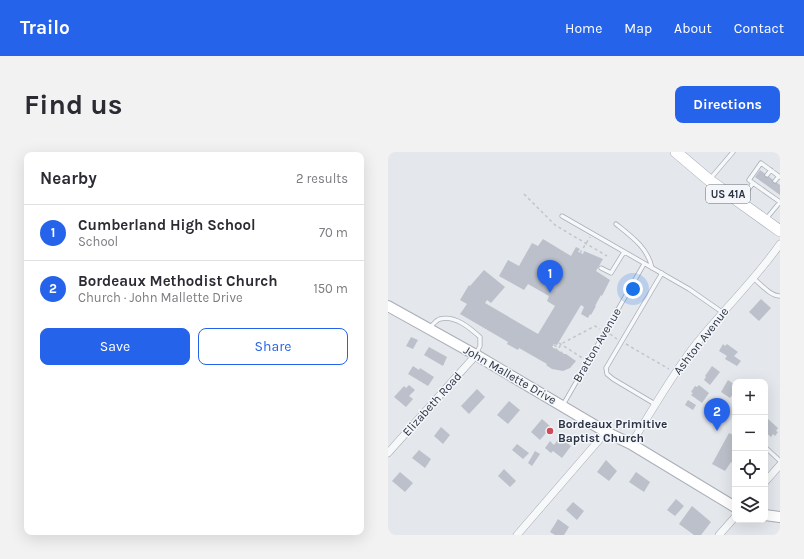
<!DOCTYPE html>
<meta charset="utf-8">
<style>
body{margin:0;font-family:Karla,sans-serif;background:#f2f2f3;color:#2b2b33}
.controls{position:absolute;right:12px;bottom:12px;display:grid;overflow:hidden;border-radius:8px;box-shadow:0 4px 16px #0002}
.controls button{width:36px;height:36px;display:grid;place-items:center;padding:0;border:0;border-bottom:1px solid #e1e1e2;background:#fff;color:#2b2b33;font:20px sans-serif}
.you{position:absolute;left:245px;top:137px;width:14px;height:14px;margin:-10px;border:3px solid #fff;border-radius:50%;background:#1a73e8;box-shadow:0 0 0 6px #1a73e833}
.badge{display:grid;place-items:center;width:26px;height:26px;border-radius:50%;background:#2563eb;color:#fff;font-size:13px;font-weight:700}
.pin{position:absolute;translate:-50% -33px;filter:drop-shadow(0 1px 2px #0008)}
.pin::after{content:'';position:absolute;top:21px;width:14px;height:12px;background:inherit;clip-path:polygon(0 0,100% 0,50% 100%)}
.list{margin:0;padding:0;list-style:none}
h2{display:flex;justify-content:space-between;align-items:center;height:52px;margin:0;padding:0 16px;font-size:17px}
h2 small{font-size:13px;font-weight:400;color:#7c7c81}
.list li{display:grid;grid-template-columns:26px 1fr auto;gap:12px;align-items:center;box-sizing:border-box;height:56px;padding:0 16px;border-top:1px solid #e1e1e2}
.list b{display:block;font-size:15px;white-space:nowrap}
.list p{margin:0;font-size:13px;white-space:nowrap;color:#7c7c81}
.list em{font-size:13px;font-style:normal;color:#7c7c81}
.actions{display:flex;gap:8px;padding:12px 16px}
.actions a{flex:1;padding:9px 0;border:1px solid #2563eb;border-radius:8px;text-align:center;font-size:14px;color:#2563eb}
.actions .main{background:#2563eb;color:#fff}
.icon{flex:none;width:22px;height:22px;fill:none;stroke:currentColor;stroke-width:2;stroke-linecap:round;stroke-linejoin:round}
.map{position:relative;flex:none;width:392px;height:383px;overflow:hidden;border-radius:8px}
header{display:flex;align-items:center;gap:24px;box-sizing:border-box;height:56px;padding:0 20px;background:#2563eb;color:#fff}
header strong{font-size:19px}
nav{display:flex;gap:22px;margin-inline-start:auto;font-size:14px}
.intro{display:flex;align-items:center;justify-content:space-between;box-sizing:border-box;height:96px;padding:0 24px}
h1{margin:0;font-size:28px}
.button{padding:10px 18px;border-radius:8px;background:#2563eb;color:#fff;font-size:14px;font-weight:700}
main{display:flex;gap:24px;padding:0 24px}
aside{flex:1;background:#fff;border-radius:8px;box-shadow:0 4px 16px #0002}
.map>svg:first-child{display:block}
.building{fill:#bbc0ca}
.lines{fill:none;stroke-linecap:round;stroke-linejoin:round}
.lane-casing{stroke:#a9aeb7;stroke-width:5}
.street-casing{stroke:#a9aeb7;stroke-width:8}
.secondary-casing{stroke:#a9aeb7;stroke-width:12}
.primary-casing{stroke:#a3abb8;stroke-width:12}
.path{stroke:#c2c5cb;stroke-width:1.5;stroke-dasharray:3 3;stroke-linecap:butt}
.lane{stroke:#f7f8fa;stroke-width:3.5}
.street{stroke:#f7f8fa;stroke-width:7}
.secondary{stroke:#fff;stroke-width:10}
.primary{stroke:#fff;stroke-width:11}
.poi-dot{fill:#d1495b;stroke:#f4f6f9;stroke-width:1.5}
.labels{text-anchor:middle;stroke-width:3;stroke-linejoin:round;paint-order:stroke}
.shield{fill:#f4f6f9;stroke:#676e7b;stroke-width:1}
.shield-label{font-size:11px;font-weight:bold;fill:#2b3445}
.street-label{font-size:12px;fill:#2b3445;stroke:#f4f6f9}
.poi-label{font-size:12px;font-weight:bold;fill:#2b3445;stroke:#f4f6f9;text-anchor:start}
</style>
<header>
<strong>Trailo</strong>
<nav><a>Home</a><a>Map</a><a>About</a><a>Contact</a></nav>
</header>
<div class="intro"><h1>Find us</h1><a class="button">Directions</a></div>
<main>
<aside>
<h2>Nearby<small>2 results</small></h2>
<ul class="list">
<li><span class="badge">1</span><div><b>Cumberland High School</b><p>School</p></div><em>70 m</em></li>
<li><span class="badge">2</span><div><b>Bordeaux Methodist Church</b><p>Church · John Mallette Drive</p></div><em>150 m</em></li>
</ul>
<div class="actions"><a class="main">Save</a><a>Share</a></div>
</aside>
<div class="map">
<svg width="392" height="383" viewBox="0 0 392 383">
<rect width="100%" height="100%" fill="#e4e7ec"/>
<path class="building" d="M372 18 392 33V43L367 25Z
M155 87 183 104 188 95 192 97 190 100 195 102 196 99 215 107 208 119 222 128 214 144 213 143 207 154H208L203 163 202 162 200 166 193 162 196 155 193 153 169 193 166 192 164 195 168 197V196L171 199 173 200V199L176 202H178L188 209 182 216 175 219 164 217 158 213 159 212 131 196 130 198 119 192 120 190 72 162 79 152 72 148 81 133 82 134 96 118 117 135 103 151 99 148 97 151 150 182 167 154 159 149 161 144 140 132 136 138 111 124 120 108 131 114 144 91 150 94Z
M373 147 383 156 371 169 361 160Z
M23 185 30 188 25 197 18 194Z
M335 192 337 194 339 192 350 200 346 204 353 209 349 214 337 207 339 204 331 199Z
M41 195 59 205 55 214 36 203Z
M25 214 31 218 32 216 46 225 40 234 20 222Z
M324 214 332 220 322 233 316 228 318 225 317 224Z
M340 228 347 233V239L342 246 333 240Z
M21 233 27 238 21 244 25 247 18 255 6 245 16 234 18 236Z
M311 233 321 241 314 251 303 243 305 241 303 240 307 234 309 235Z
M89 237 97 245 81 262 73 254Z
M300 248 308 253 305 258 297 253Z
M121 249 132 258 120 272 109 263Z
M154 267 163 275 152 288 143 280Z
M380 267 390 276 388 279 390 280 387 284 385 282 383 285 377 280V271Z
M53 275 62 283 55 292 46 284Z
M341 281 347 284V313L343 310 337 319 324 312Z
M172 285 183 294 174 306 165 299 163 301 157 296 162 289 166 293Z
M129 292 141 301 135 307 124 298Z
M31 298 43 307 37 316 24 306Z
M147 299 152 302 144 314 140 311Z
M218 308 229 319 221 329 209 320Z
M116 317 128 329 122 335 110 324Z
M12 320 25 331 17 340 4 329Z
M248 320 262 330 256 340 241 330Z
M288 347 296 354 287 364 279 358Z
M185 350 196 359 189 368 178 358Z
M304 354 323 370 313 383H306L291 372Z
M170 367 181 375 176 383H167L162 380Z"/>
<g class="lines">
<g class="lane-casing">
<path id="lane" d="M379 23 383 18
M322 27 345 0
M387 29 391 24
M365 31 361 28 373 11 392 25
M352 49 365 31 392 50 378 67
M174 64 301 137 334 160
M228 72C243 84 260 96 264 116
M213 116 223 121 236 100
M365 126C373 132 382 144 392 144
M42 175C45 173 48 168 52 167 67 163 82 176 92 185V194L88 202
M267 252 225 227 219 222 218 216 274 121
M175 253 256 112
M377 295 392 309"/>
</g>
<g class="street-casing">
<path id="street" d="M243 292C264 259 283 224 308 192 335 158 367 128 392 92
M0 301 88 203
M377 330 392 313
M129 383 218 280
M331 383 347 365"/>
</g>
<g class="secondary-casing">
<path id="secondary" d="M0 154 88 203 218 280 243 292 347 355
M377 363 392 365"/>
</g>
<g class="primary-casing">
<path id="primary" d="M288 0 321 28 392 79"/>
</g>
<path class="path" d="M136 42 167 73 219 104
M192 101 202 85
M222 182 229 187
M171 191 196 207
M238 192 281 217
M166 193 171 196 173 192 207 174 212 177"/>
<use href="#lane" class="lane"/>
<use href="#street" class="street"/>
<use href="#secondary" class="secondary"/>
<use href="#primary" class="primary"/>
</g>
<circle class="poi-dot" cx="162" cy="279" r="4"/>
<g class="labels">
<rect class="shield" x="318" y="33" width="44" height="18" rx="3"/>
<g class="shield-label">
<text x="340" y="46">US 41A</text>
</g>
<g class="street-label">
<text transform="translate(313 189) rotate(-52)" y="4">Ashton Avenue</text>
<text transform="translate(209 193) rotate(-60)" y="4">Bratton Avenue</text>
<text transform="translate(122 223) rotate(30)" y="4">John Mallette Drive</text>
<text transform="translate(44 252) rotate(-48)" y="4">Elizabeth Road</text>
</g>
<g class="poi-label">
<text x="170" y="276">Bordeaux Primitive<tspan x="170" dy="14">Baptist Church</tspan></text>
</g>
</g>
</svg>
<div class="controls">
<button>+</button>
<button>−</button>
<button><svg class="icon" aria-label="locate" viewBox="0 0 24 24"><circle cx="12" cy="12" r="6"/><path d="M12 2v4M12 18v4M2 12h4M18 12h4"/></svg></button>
<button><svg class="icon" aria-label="layers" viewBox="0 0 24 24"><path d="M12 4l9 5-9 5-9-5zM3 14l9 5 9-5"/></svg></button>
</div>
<div class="you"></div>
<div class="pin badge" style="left:162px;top:141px">1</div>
<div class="pin badge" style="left:329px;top:279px">2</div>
</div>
</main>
